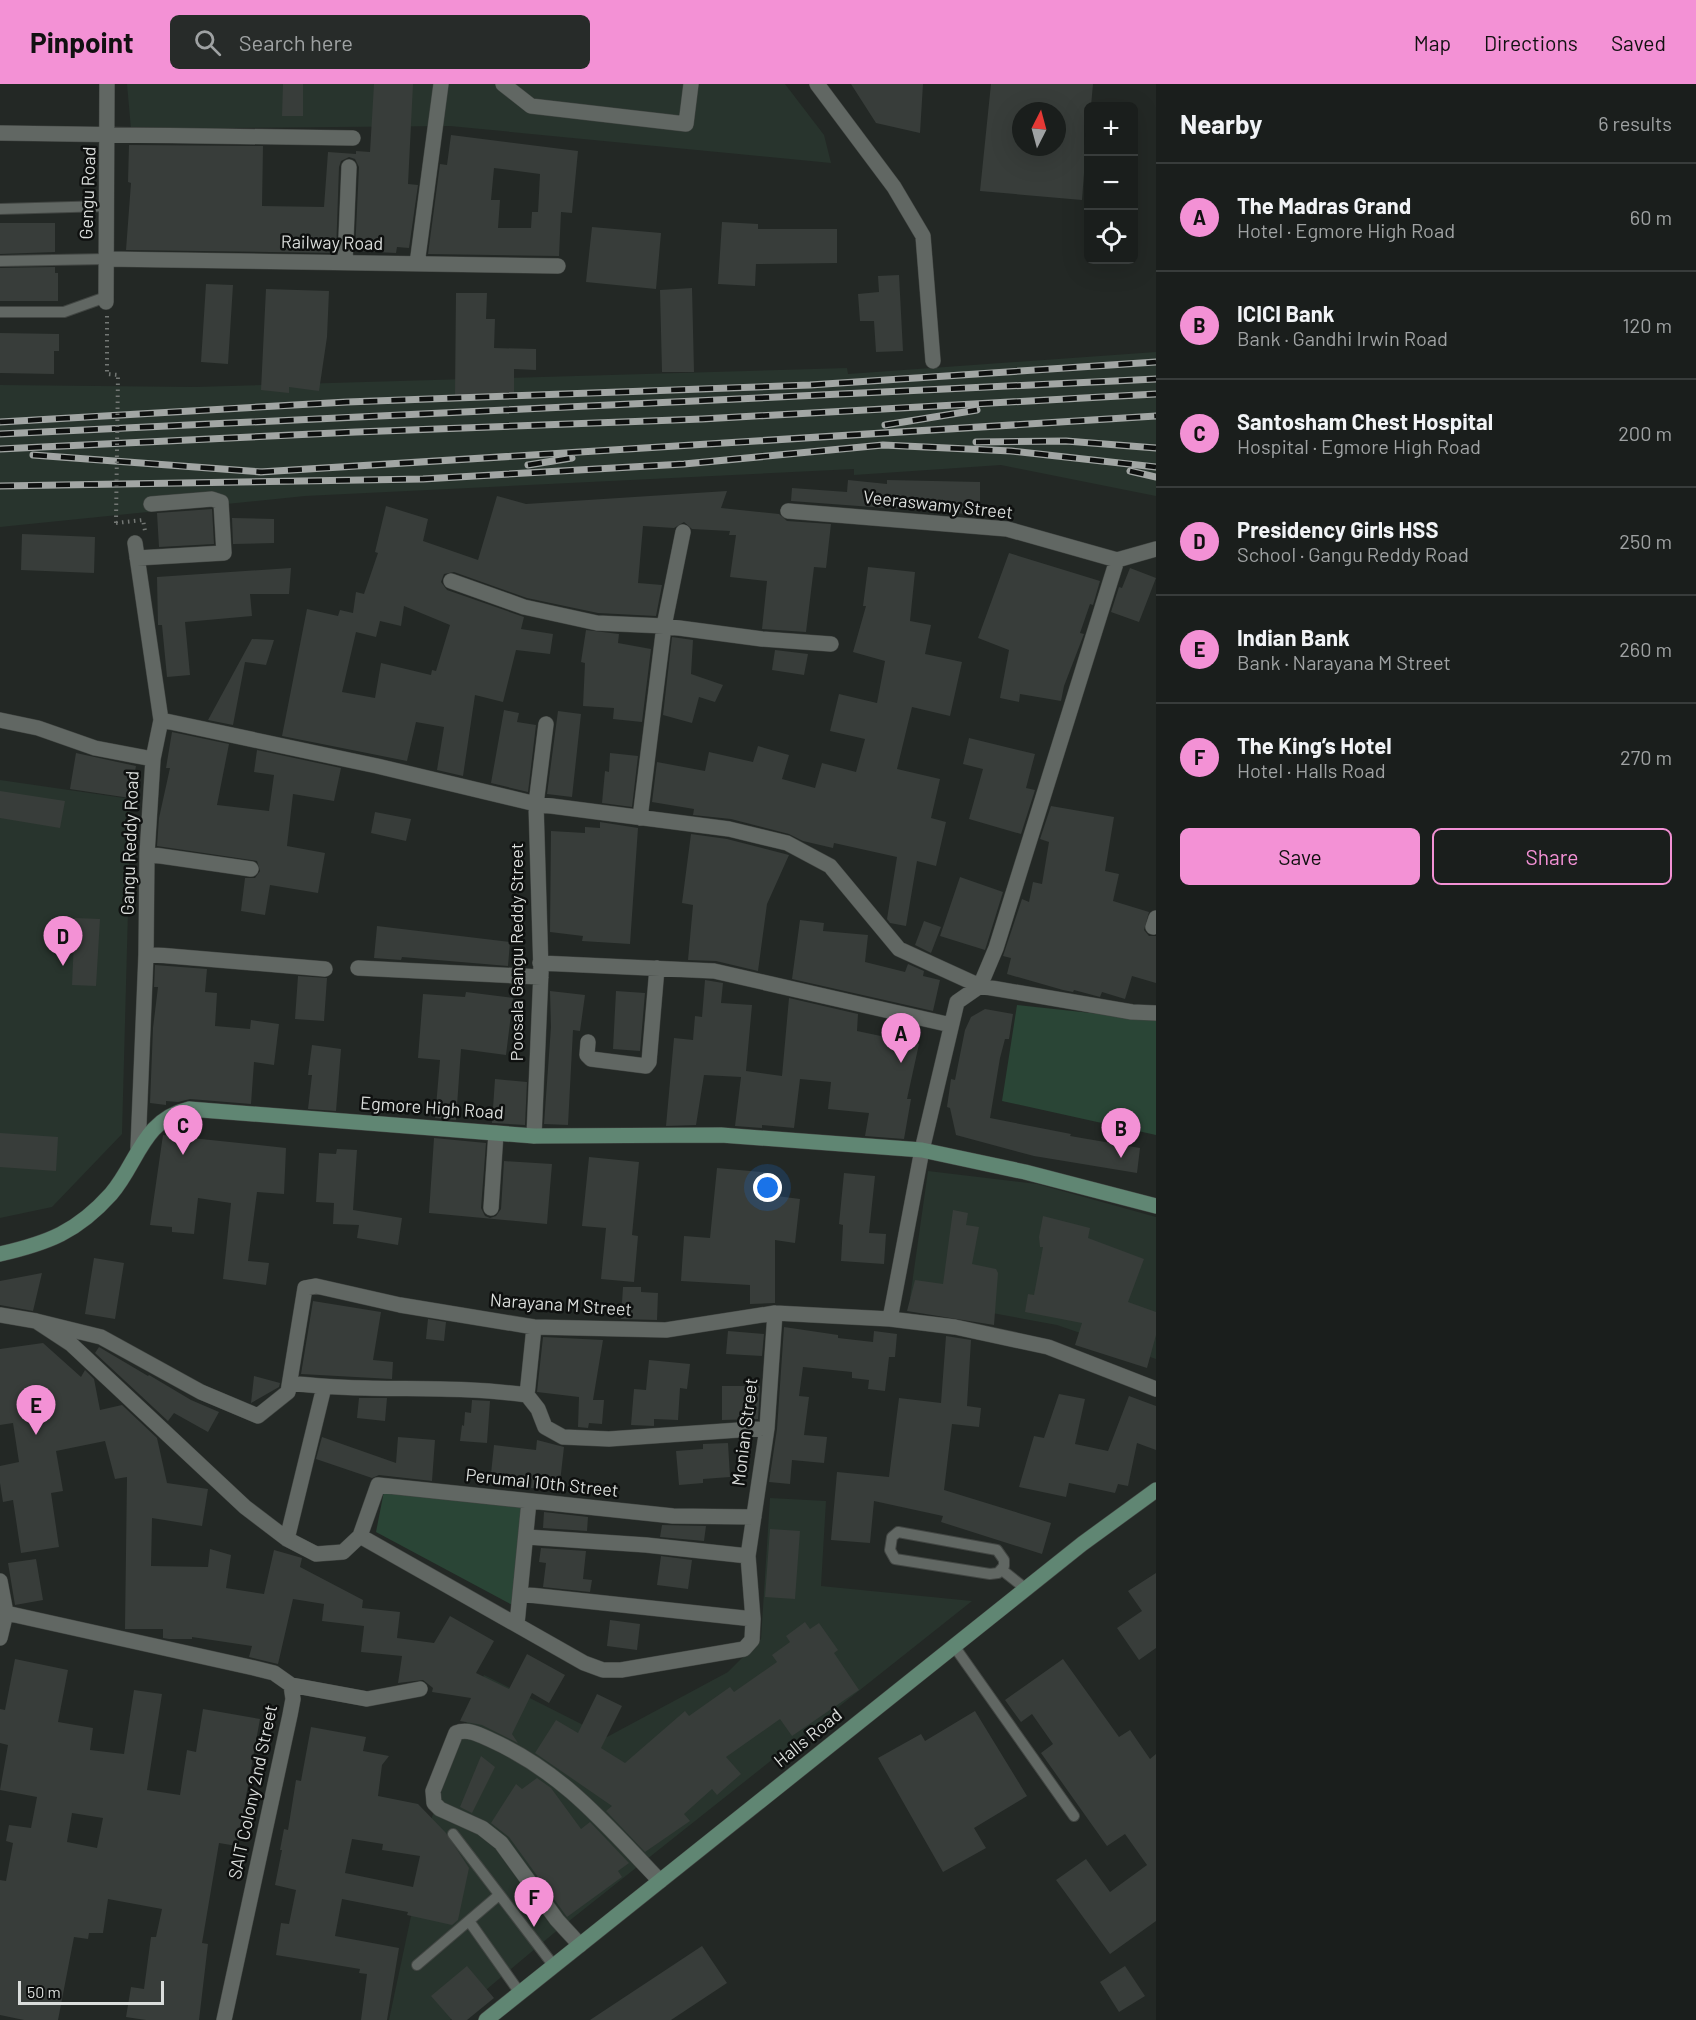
<!DOCTYPE html>
<meta charset="utf-8">
<style>
body{margin:0;font-family:Barlow,sans-serif;background:#272b29;color:#f1f3f6}
.controls{position:absolute;right:18px;top:18px;display:grid;overflow:hidden;border-radius:9px;box-shadow:0 6px 24px #0002}
.controls button{width:54px;height:54px;display:grid;place-items:center;padding:0;border:0;border-bottom:2px solid #383c3b;background:#1a1e1c;color:#f1f3f6;font:30px sans-serif}
.compass{position:absolute;left:1012px;top:18px;width:54px;height:54px;border-radius:50%;background:#1a1e1c;box-shadow:0 6px 24px #0002;rotate:6deg}
.scale{position:absolute;left:18px;bottom:15px;width:146px;box-sizing:border-box;padding-left:6px;border:3px solid #dadddb;border-top:0;font-size:16px;line-height:21px;white-space:nowrap;color:#dadddb;-webkit-text-stroke:4px #0e100f;paint-order:stroke}
.you{position:absolute;left:768px;top:1104px;width:21px;height:21px;margin:-15px;border:4px solid #fff;border-radius:50%;background:#1a73e8;box-shadow:0 0 0 9px #1a73e833}
.badge{display:grid;place-items:center;width:39px;height:39px;border-radius:50%;background:#f391d5;color:#111;font-size:20px;font-weight:700}
.pin{position:absolute;translate:-50% -50px;filter:drop-shadow(0 2px 3px #0008)}
.pin::after{content:'';position:absolute;top:32px;width:21px;height:18px;background:inherit;clip-path:polygon(0 0,100% 0,50% 100%)}
.list{margin:0;padding:0;list-style:none}
h2{display:flex;justify-content:space-between;align-items:center;height:78px;margin:0;padding:0 24px;font-size:26px}
h2 small{font-size:20px;font-weight:400;color:#9fa2a3}
.list li{display:grid;grid-template-columns:39px 1fr auto;gap:18px;align-items:center;box-sizing:border-box;height:108px;padding:0 24px;border-top:2px solid #383c3b}
.list b{display:block;font-size:22px;white-space:nowrap}
.list p{margin:0;font-size:20px;white-space:nowrap;color:#9fa2a3}
.list em{font-size:20px;font-style:normal;color:#9fa2a3}
.actions{display:flex;gap:12px;padding:18px 24px}
.actions a{flex:1;padding:14px 0;border:2px solid #f391d5;border-radius:9px;text-align:center;font-size:21px;color:#f391d5}
.actions .main{background:#f391d5;color:#111}
.icon{flex:none;width:33px;height:33px;fill:none;stroke:currentColor;stroke-width:2;stroke-linecap:round;stroke-linejoin:round}
.map{position:relative;flex:none;width:1156px;height:1936px;overflow:hidden}
header{display:flex;align-items:center;gap:36px;box-sizing:border-box;height:84px;padding:0 30px;background:#f391d5;color:#111}
header strong{font-size:28px}
nav{display:flex;gap:33px;margin-inline-start:auto;font-size:21px}
.search{width:420px;height:54px;background:#272b29;display:flex;align-items:center;gap:15px;box-sizing:border-box;padding:0 21px;border-radius:9px;color:#9fa2a3;font-size:22px}
main{display:flex}
aside{flex:1;background:#1a1e1c}
.map>svg:first-child{display:block}
.built{fill:#28342d}
.green{fill:#2a4536}
.building{fill:#383d3a;fill-rule:evenodd}
.lines{fill:none;stroke-linecap:round;stroke-linejoin:round}
.lane-casing{stroke:#424643;stroke-width:12}
.street-casing{stroke:#424643;stroke-width:16}
.secondary-casing{stroke:#424643;stroke-width:16}
.path{stroke:#737774;stroke-width:4;stroke-dasharray:1.5 4.5;stroke-linecap:butt}
.lane{stroke:#616763;stroke-width:10}
.street{stroke:#616763;stroke-width:15}
.secondary{stroke:#608673;stroke-width:15}
.rail-casing{stroke:#a2a6a4;stroke-width:7}
.rail{stroke:#0e100f;stroke-width:4.5;stroke-dasharray:14;stroke-linecap:butt}
.path-bridge{stroke:#737774;stroke-width:4;stroke-dasharray:1.5 4.5;stroke-linecap:butt}
.labels{text-anchor:middle;stroke-width:5;stroke-linejoin:round;paint-order:stroke}
.street-label{font-size:18px;fill:#dadddb;stroke:#0e100f}
</style>
<header>
<strong>Pinpoint</strong>
<div class="search"><svg class="icon" aria-label="search" viewBox="0 0 24 24"><circle cx="10" cy="10" r="6"/><path d="M15 15l6 6"/></svg>Search here</div>
<nav><a>Map</a><a>Directions</a><a>Saved</a></nav>
</header>
<main>
<div class="map">
<svg width="1156" height="1936" viewBox="0 0 1156 1936">
<rect width="100%" height="100%" fill="#232825"/>
<path class="built" d="M127 0H785L824 51 831 79 450 42 131 45Z
M1156 268V412L1001 381 854 391V385L305 412 0 443V301L195 303 847 284 848 290Z
M0 696 131 715 122 1050 52 1123 0 1134Z
M928 1087 1037 1100 1156 1133V1275L1057 1241 910 1214Z
M770 1414 826 1417 821 1502 972 1517 554 1849 450 1936H389L432 1733 484 1591 607 1653 728 1588 761 1555Z"/>
<path class="green" d="M1017 921 1156 936V1051L1002 1017Z
M385 1402 527 1419 518 1524 376 1448Z"/>
<path class="building" d="M283 0H303V32H282Z
M374 0H413L408 100 418 101 409 164 397 163 396 169 355 167 359 83 355 75 349 73 341 77 339 83 336 169 126 166 131 99 128 98 129 61 263 62 262 122 324 123 328 68 356 70V67L370 68Z
M851 0H923L920 49 876 39Z
M991 0H1093L1091 22H1089L1082 116 980 107ZM1021 27H1057V63H1021Z
M451 51 578 67 572 129 561 128 559 172 428 170 440 80 447 81ZM494 84 540 90 538 128H532L531 144H498L500 116H491Z
M722 138 758 140V145H837V179L756 180 755 202 718 200Z
M0 139H55V168L0 170Z
M592 143 661 149 656 205 586 198Z
M55 183V189H58V217H0V184Z
M899 191 903 267 876 268 874 237H860L858 210 879 208 878 192Z
M206 200 233 201 228 280 201 278Z
M692 204 694 288H662L660 206Z
M266 205 329 207 327 253 319 307 289 303V309L261 306Z
M456 209H487L486 235H495L494 264 536 265V286L514 285V313L455 312Z
M0 249 59 250V267H54V290L0 289Z
M848 396 887 400V396L980 398V431L791 417 792 404 847 408Z
M727 407 721 424 779 430 787 437 831 440 826 484 814 483 806 548 762 545 767 497 730 493 736 451H729L730 447 692 445 684 438 674 444 643 442 638 499 662 501 656 532 598 529 527 514 454 488 444 490 441 498 447 506 524 533 521 545 553 550 550 570 516 566 503 618 475 611 463 692 437 686 444 643 416 638 407 677 282 652 307 525 338 532 340 526 353 529 356 508 364 510 378 469 375 468 386 422 428 435 423 457 478 476 497 412 526 420ZM404 522 450 541 436 587 432 586 431 591 381 579 375 614 342 608 356 548 376 553 380 537 401 542Z
M212 425 214 460 159 463 157 429Z
M232 434 274 435V459L233 460Z
M22 450 95 453 94 489 21 486Z
M1009 469 1100 497 1093 521 1090 520 1080 549 1084 550 1064 602 1061 617 1020 610 1019 618 1000 614 1009 566 978 554Z
M868 483 915 488 910 537 931 541 925 570 962 578 950 632 912 623 897 685 940 695 931 734 946 738 936 782 917 777 906 842 890 839 887 835 897 773 834 759 833 764 803 757 789 750 731 735 693 731 694 725 652 718 657 678 705 687 709 668 753 678 758 662 789 671 782 695 815 704 822 679 856 688 865 655 830 647 839 610 877 619 885 577 853 568 866 522H863Z
M291 484 289 510H250L252 532 185 538 190 591 167 593 162 541H158L157 493Z
M1130 484 1156 494 1139 538 1111 528 1119 503 1122 504Z
M586 546 619 550 618 559 651 565 642 638 613 635 614 624 583 622 585 579 581 578Z
M672 553 693 556 691 590 723 601 715 618 699 613 692 639 663 631Z
M252 555 274 556 266 581 245 578 233 641 208 636Z
M775 566 808 570 804 591 772 586Z
M504 626 519 629 517 638 536 641 528 708 491 699Z
M558 627 581 630 572 713 547 710Z
M172 648 229 660 217 721 269 727 274 691 254 688 257 666 341 684 334 717 293 710 287 762 325 769 318 809 270 801 265 831 241 827 245 794H255L260 787 257 777 157 762 159 734 170 684H166Z
M969 654 1035 670 1026 704 1035 706 1021 750 969 735 983 685 963 680Z
M76 669 136 682 130 714 70 705Z
M610 669 638 672 632 723 602 719 605 687 609 688Z
M0 707 65 717 60 744 0 734Z
M1051 722 1114 733 1105 787 1119 790 1113 817 1149 828 1144 846 1149 852H1156V899L1132 892 1125 915 1102 908 1100 913 1074 906 1073 908 1063 906 1007 890 1011 874 1003 872 1022 815 1029 818 1033 798 1042 800 1049 758 1040 755Z
M375 728 411 735 406 757 371 749Z
M600 738 638 744 630 860 582 857 583 852 550 848 551 747 585 749V743L600 744Z
M691 750 727 755 789 771 767 820 758 887 716 877 688 876 693 821 682 819Z
M960 793 1003 808 985 866 940 852Z
M75 834 100 835 96 902 72 901Z
M800 836 824 839 823 847 868 851 865 878 905 888 908 880 924 887 923 892 940 896 933 927 792 895Z
M924 837 941 843 931 869 915 861Z
M377 842 510 858 508 882 402 873 401 876 374 874Z
M155 881 207 885 205 908 217 909 215 942 250 945 251 936 279 940 274 981 254 978 251 1020 190 1015 178 1018 166 1017V1021L150 1019 153 944 158 903H154Z
M298 892 327 894 324 937 295 935Z
M705 896 723 899 721 919 752 921 746 987 782 992 789 914 858 930 857 947 919 960 907 1015H911L904 1055 865 1052 869 1029 828 1025 831 998 800 995 794 1044 762 1041V1044L735 1042 741 993 704 991 696 1041 666 1042 674 954 693 956 695 932 702 933Z
M550 907 585 911 580 947 573 946 568 1041 544 1040 551 943Z
M616 907 645 909 640 967 613 965Z
M466 908 513 914 506 971 461 965 456 1036 435 1034 440 976 418 974 423 910 465 913Z
M985 925 1013 930 1009 955H1005L1000 974 990 1034 1071 1050 1070 1052 1140 1064 1137 1089 1034 1072 956 1051 950 1024 947 1023 951 995 955 996 965 946 971 933Z
M312 961 341 965 336 1027 308 1025 312 991H308Z
M495 995 527 998 525 1041 492 1039Z
M0 1049 58 1053 56 1087 0 1083Z
M163 1051 286 1064 284 1110 257 1108 248 1177 269 1179 266 1201 223 1195 231 1119 198 1114 194 1150 172 1148V1143L150 1141Z
M434 1054 486 1059 481 1124 485 1132 490 1134 496 1132 501 1125 504 1077 552 1080 547 1140 429 1129Z
M337 1065 357 1066 353 1126 402 1134 398 1161 357 1154 359 1141 333 1140 334 1119 316 1118 319 1069 336 1070Z
M589 1073 639 1078 632 1151 638 1152 634 1198 601 1195 606 1144 582 1142Z
M717 1084 771 1089 769 1111 800 1115 795 1159 775 1156V1219L750 1220V1201L681 1197 684 1152 710 1154Z
M844 1089 875 1092 869 1149 886 1150 884 1180 841 1177 843 1141 839 1140Z
M953 1126 968 1129 966 1141 979 1143 972 1180 996 1185 998 1189 994 1241 907 1227 915 1196 943 1200Z
M1043 1132 1090 1144 1088 1154 1144 1175 1128 1218 1156 1228V1251L1147 1284 1075 1261 1082 1239 1025 1228 1028 1210 1034 1211 1043 1163H1040L1039 1153Z
M94 1174 124 1179 115 1235 85 1230Z
M42 1189 33 1227 0 1221V1197Z
M623 1203H641V1208L658 1209 657 1236 621 1235Z
M313 1217 381 1228 373 1276 393 1278 392 1295 301 1290Z
M428 1235 446 1238 444 1257 426 1255Z
M784 1243 838 1251V1254L873 1258 874 1247 897 1250 895 1273H889L885 1307 868 1305 869 1296 852 1294V1288L803 1283 799 1312 809 1313 804 1351 827 1353 824 1379 792 1376 790 1400 769 1398 777 1345Z
M728 1247 764 1250 762 1272 726 1270Z
M946 1252 971 1256 967 1322 981 1324 979 1343 952 1340 944 1406 1051 1439 1042 1470 941 1438 943 1432 874 1417 870 1459 831 1456 837 1388 889 1393 899 1314 941 1319Z
M543 1253 603 1256 593 1316H604L602 1340 589 1339 588 1344 578 1343 579 1313 537 1308Z
M43 1259 81 1293 85 1286 94 1295 100 1326 122 1321 157 1354 167 1399 208 1405 202 1442 152 1434 151 1482 208 1483 210 1465 231 1471 226 1504 264 1510 274 1466 302 1474 300 1483 363 1516 362 1524 400 1528 397 1554 434 1559 450 1532 494 1557 476 1589 509 1605 527 1570 565 1591 549 1619 532 1609 512 1650 518 1659 482 1641 460 1637 471 1614 432 1608 433 1604 423 1596 398 1599 402 1572 361 1568 364 1542 322 1537 324 1520 293 1515 278 1580 249 1573 252 1562 192 1553V1555H169L163 1554V1545H125L127 1393 115 1395 105 1357 56 1367 63 1407 51 1409 59 1463 21 1469 13 1416 3 1418 0 1399V1382L19 1378 13 1339 0 1341V1265Z
M99 1263 148 1292 149 1291 191 1316 219 1328 208 1348 174 1329 168 1337 95 1269Z
M649 1276 690 1280 687 1305 680 1304 678 1336 654 1335V1342L631 1341 634 1305 646 1306Z
M254 1292 280 1299 279 1303 251 1319Z
M722 1302H760L758 1335 722 1336Z
M1059 1310 1085 1315 1075 1360 1108 1367 1129 1312 1156 1322V1366L1137 1359 1128 1402 1118 1400 1115 1409 1069 1399 1066 1413 1019 1403 1034 1352 1044 1354Z
M359 1314H387L385 1337 357 1334Z
M472 1316 490 1317 487 1359 460 1357 462 1341 464 1342 465 1328 471 1329Z
M322 1353 396 1379 398 1353 435 1356 432 1397 379 1391 372 1394 316 1375Z
M537 1356 564 1363 559 1407 531 1404 532 1395 491 1390 494 1361 536 1366Z
M728 1359 730 1393 703 1395V1399L679 1401 676 1367 703 1365V1360Z
M544 1428 588 1433 587 1447 543 1444Z
M662 1441 706 1442 704 1457 660 1453Z
M770 1445 800 1447 795 1515 765 1513Z
M541 1464 586 1467 583 1495 592 1496 590 1508 543 1503 546 1479 539 1478Z
M661 1472 692 1476 688 1505 657 1501Z
M36 1475 43 1516 15 1521 8 1479Z
M1156 1489V1564L1139 1576 1117 1544 1142 1527 1128 1507Z
M610 1536 640 1540 637 1566 607 1562Z
M805 1538 810 1545 819 1539 838 1566 834 1569 859 1606 792 1652 780 1635 726 1673 741 1690 717 1711 712 1705 684 1730 690 1737 645 1768 606 1727 612 1722 535 1669 556 1636 578 1649 597 1610 622 1622 601 1664 625 1679 685 1627 689 1632 730 1603 734 1608 777 1578 772 1571 790 1558 786 1552Z
M15 1575 68 1586 58 1638 93 1644 90 1666 124 1670 134 1606 162 1610 147 1706 180 1711 187 1666 196 1668 203 1625 260 1635 237 1762 219 1759 202 1859 208 1860 199 1936H146L126 1933 131 1903 144 1905 151 1853H156L162 1825 108 1815 103 1849H89L88 1855 74 1853 58 1936H24L0 1931V1796L6 1797 13 1759 6 1757 9 1741 31 1744 37 1713 0 1706 8 1661 0 1659V1625L5 1626ZM72 1729 103 1734 97 1764 67 1758Z
M1063 1575 1119 1653 1130 1646 1150 1675 1156 1670V1837L1110 1870 1056 1796 1086 1775 1110 1808 1147 1781 1125 1750 1107 1762 1041 1669 1053 1660 1032 1630 1021 1638 1005 1616Z
M975 1627 1027 1712 974 1744 986 1764 943 1788 878 1674 921 1650 925 1657Z
M311 1643 366 1653 363 1667 389 1672 382 1681 378 1712 418 1720 446 1749 469 1784 458 1836 452 1841 407 1831 408 1828 342 1815 335 1852 399 1864 387 1936H361L367 1890 359 1889 360 1885 276 1871 281 1839 289 1840 296 1806 275 1801 282 1766H280L284 1745 288 1746 296 1696 301 1697ZM352 1755 383 1760 382 1766 420 1772 413 1803 345 1789Z
M481 1672 495 1683 472 1729 460 1723Z
M537 1694 551 1704 581 1745 590 1738 629 1779 618 1787 622 1793 567 1833 509 1753 491 1739 516 1700 522 1705Z
M702 1862 727 1899 671 1936H590Z
M467 1882 494 1914 467 1936H452L431 1912Z
M1125 1882 1145 1912 1119 1928 1100 1898Z"/>
<g class="lines">
<g class="lane-casing">
<path id="lane" d="M0 125 107 122
M0 177 105 175
M0 228H64L106 213
M898 1448 997 1466 1004 1476V1482L998 1489 990 1490 895 1475 890 1466 892 1453Z
M1002 1486 1026 1505
M954 1562 1074 1732
M453 1750 554 1882
M469 1837 520 1909
M417 1881 499 1811"/>
</g>
<g class="street-casing">
<path id="street" d="M503 0 531 22 686 40 691 0
M817 0 894 103 923 152 933 277
M0 49 353 54
M105 175 558 182
M345 178 349 83
M417 180 441 0
M106 218 107 0
M788 427 1007 445 1117 476
M135 459 161 636 153 675 147 770 146 870 138 1064
M137 474 224 469 221 418 212 415 151 420
M1117 476 1156 465
M451 497 524 523 597 539 664 542 762 555 831 560
M0 636 38 644 95 664 153 675
M161 636 377 682 536 720 729 745 787 759 830 782 899 865 980 902 1132 928 1156 929
M640 734 664 542 683 448
M147 770 251 785
M1153 843 1156 834
M146 870 325 885
M540 879 714 887 951 941
M358 884 541 893
M588 958 587 971 591 975 646 982 649 978 657 884
M534 1052 541 888 536 720 546 640
M491 1124 496 1049
M0 1231 36 1237 71 1260 245 1423 287 1455 316 1470 343 1468 360 1452 584 1579 603 1586H621L744 1565 752 1556 753 1535 748 1472 767 1344 775 1229
M890 1235 922 1066 957 918 980 902 996 864 1117 476
M36 1237 101 1253 201 1308 258 1332 288 1308 305 1204 316 1202 400 1221 534 1243 666 1246 775 1229 890 1235 955 1243 1048 1263 1156 1305
M534 1243 527 1311 538 1325 545 1343 563 1353 609 1355 767 1344
M291 1299C369 1309 448 1300 527 1311
M360 1452 378 1401 673 1432 754 1433
M527 1453 646 1461 748 1472
M287 1455 324 1303
M0 1497 6 1529 0 1554
M520 1510 753 1535
M6 1529 254 1584 274 1589 291 1601 367 1615 420 1605
M517 1540 529 1417
M580 1861 557 1836 501 1759 482 1744 440 1725 434 1719 433 1707 456 1649C468 1644 480 1651 491 1656 564 1689 606 1741 660 1797
M224 1936 290 1631 293 1615 291 1601"/>
</g>
<g class="secondary-casing">
<path id="secondary" d="M0 1170C48 1159 77 1148 111 1110 138 1079 142 1036 189 1025L534 1052 721 1051 922 1066 1025 1088 1156 1122
M486 1936 1082 1460 1156 1406"/>
</g>
<path class="path" d="M107 232V290L118 291
M116 439 143 436 145 447"/>
<use href="#lane" class="lane"/>
<use href="#street" class="street"/>
<use href="#secondary" class="secondary"/>
<g class="rail-casing">
<path id="rail" d="M0 338 347 318 810 301 1156 278
M885 341 977 326
M0 350 1156 295
M976 358 1066 357 1156 364
M0 365 356 348 702 335 1156 310
M33 371 262 388
M528 381 572 374
M1130 387 1156 393
M260 388 1156 332
M0 402 423 395 684 380 883 361 1011 367 1156 383"/>
</g>
<use href="#rail" class="rail"/>
<path class="path-bridge" d="M116 439 118 291"/>
</g>
<g class="labels">
<g class="street-label">
<text transform="translate(88 109) rotate(-88)" y="6">Gengu Road</text>
<text transform="translate(332 159) rotate(1)" y="6">Railway Road</text>
<text transform="translate(938 421) rotate(6)" y="6">Veeraswamy Street</text>
<text transform="translate(130 759) rotate(-88)" y="6">Gangu Reddy Road</text>
<text transform="translate(517 868) rotate(-90)" y="6">Poosala Gangu Reddy Street</text>
<text transform="translate(432 1024) rotate(4)" y="6">Egmore High Road</text>
<text transform="translate(561 1221) rotate(4)" y="6">Narayana M Street</text>
<text transform="translate(745 1348) rotate(-83)" y="6">Monian Street</text>
<text transform="translate(542 1399) rotate(6)" y="6">Perumal 10th Street</text>
<text transform="translate(808 1654) rotate(-39)" y="6">Halls Road</text>
<text transform="translate(253 1708) rotate(-78)" y="6">SAIT Colony 2nd Street</text>
</g>
</g>
</svg>
<div class="controls">
<button>+</button>
<button>−</button>
<button><svg class="icon" aria-label="locate" viewBox="0 0 24 24"><circle cx="12" cy="12" r="6"/><path d="M12 2v4M12 18v4M2 12h4M18 12h4"/></svg></button>
</div>
<svg class="compass" viewBox="-18 -18 36 36"><path d="M0-13l5 13h-10z" fill="#e53935"/><path d="M0 13l5-13h-10z" fill="#9fa2a3"/></svg>
<div class="scale">50 m</div>
<div class="you"></div>
<div class="pin badge" style="left:901px;top:979px">A</div>
<div class="pin badge" style="left:1121px;top:1074px">B</div>
<div class="pin badge" style="left:183px;top:1071px">C</div>
<div class="pin badge" style="left:63px;top:882px">D</div>
<div class="pin badge" style="left:36px;top:1351px">E</div>
<div class="pin badge" style="left:534px;top:1843px">F</div>
</div>
<aside>
<h2>Nearby<small>6 results</small></h2>
<ul class="list">
<li><span class="badge">A</span><div><b>The Madras Grand</b><p>Hotel · Egmore High Road</p></div><em>60 m</em></li>
<li><span class="badge">B</span><div><b>ICICI Bank</b><p>Bank · Gandhi Irwin Road</p></div><em>120 m</em></li>
<li><span class="badge">C</span><div><b>Santosham Chest Hospital</b><p>Hospital · Egmore High Road</p></div><em>200 m</em></li>
<li><span class="badge">D</span><div><b>Presidency Girls HSS</b><p>School · Gangu Reddy Road</p></div><em>250 m</em></li>
<li><span class="badge">E</span><div><b>Indian Bank</b><p>Bank · Narayana M Street</p></div><em>260 m</em></li>
<li><span class="badge">F</span><div><b>The King’s Hotel</b><p>Hotel · Halls Road</p></div><em>270 m</em></li>
</ul>
<div class="actions"><a class="main">Save</a><a>Share</a></div>
</aside>
</main>
